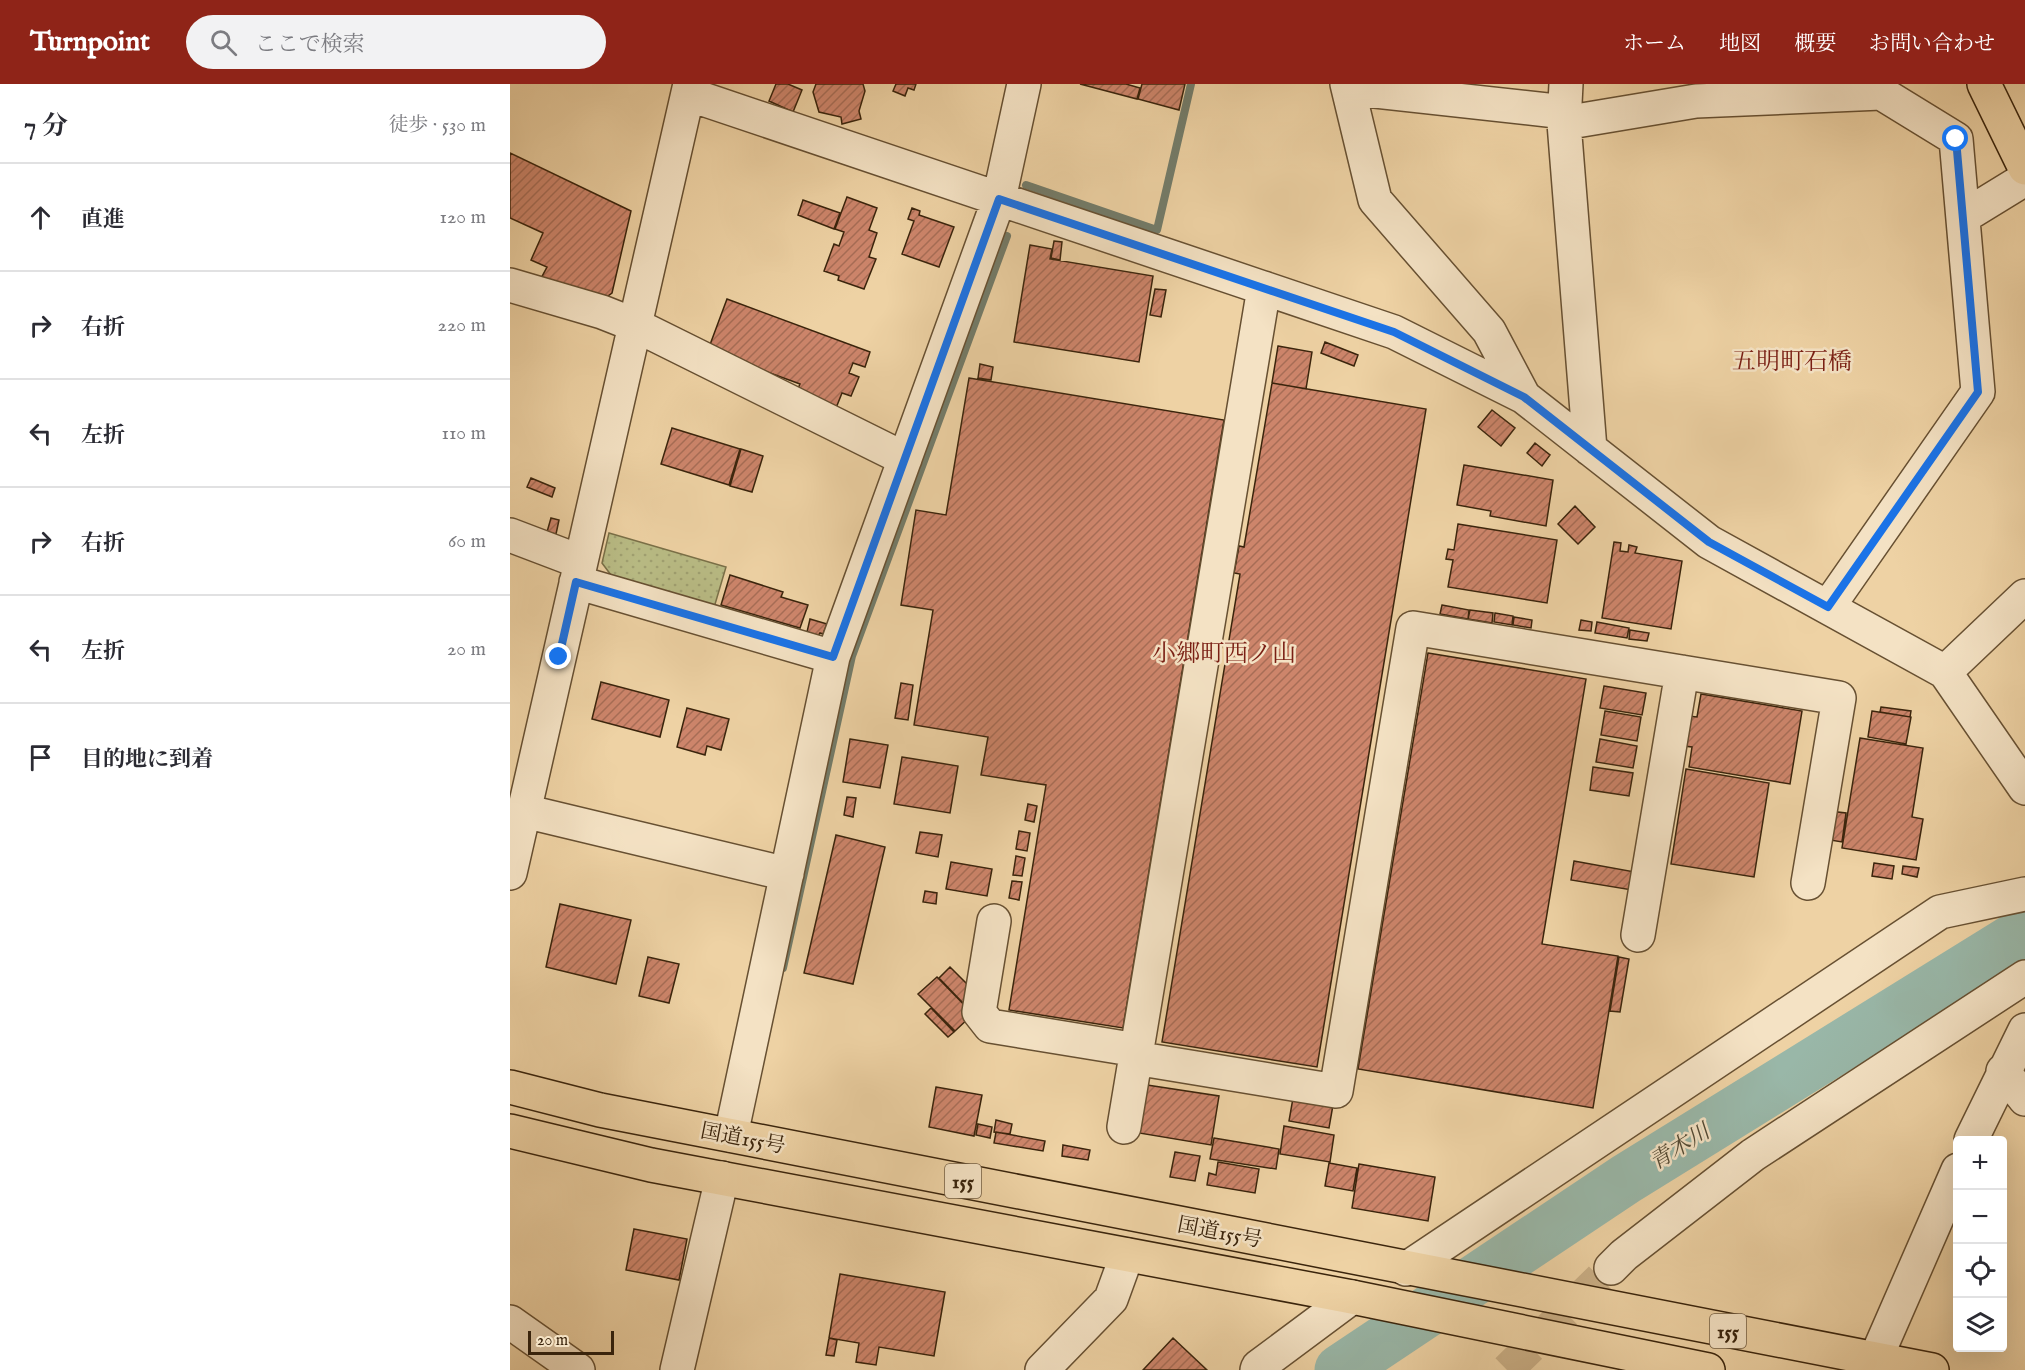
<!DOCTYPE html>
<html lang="ja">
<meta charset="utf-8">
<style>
body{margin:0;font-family:"IM FELL English","Noto Serif JP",serif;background:#f2f2f3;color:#2b2b33}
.controls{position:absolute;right:18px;bottom:18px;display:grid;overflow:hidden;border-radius:6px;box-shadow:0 6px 24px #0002}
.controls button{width:54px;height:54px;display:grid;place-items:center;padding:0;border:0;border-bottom:2px solid #e1e1e2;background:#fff;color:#2b2b33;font:30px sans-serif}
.scale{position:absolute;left:18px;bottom:15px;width:86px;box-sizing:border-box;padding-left:6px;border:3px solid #3a240c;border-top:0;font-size:16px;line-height:21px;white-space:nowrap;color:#3a240c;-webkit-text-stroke:4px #f4e2c4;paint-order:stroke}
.stop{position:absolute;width:18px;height:18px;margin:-14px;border:4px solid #1a73e8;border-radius:50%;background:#fff}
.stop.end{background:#1a73e8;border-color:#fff;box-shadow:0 2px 6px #0008}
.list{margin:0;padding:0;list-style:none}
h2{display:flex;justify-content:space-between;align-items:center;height:78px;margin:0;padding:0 24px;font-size:26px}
h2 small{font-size:20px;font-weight:400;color:#7c7c81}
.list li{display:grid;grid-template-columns:39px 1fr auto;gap:18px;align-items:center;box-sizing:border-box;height:108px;padding:0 24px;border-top:2px solid #e1e1e2}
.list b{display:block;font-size:22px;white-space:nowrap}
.list em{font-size:20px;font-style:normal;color:#7c7c81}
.icon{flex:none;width:33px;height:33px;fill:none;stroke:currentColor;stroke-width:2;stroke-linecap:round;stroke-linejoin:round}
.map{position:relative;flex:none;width:1515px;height:1286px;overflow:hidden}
header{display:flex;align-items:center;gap:36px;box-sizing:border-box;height:84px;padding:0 30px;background:#8f2418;color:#fff}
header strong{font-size:28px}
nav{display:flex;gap:33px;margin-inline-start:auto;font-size:21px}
.search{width:420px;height:54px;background:#f2f2f3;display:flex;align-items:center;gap:15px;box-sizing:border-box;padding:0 21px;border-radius:33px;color:#7c7c81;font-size:22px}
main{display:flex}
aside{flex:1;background:#fff}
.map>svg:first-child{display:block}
.grass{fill:url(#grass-dots);stroke:#7a7048;stroke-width:1.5}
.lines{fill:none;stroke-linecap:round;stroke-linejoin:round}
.stream{stroke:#737c6a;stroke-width:8}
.river{stroke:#99b7a8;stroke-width:51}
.building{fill:url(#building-hatch);stroke:#3a240c;stroke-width:1.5}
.minor-tunnel{stroke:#caaf86;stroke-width:33;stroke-dasharray:33 16;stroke-linecap:butt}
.minor-casing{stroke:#675032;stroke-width:36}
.major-casing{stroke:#3a240c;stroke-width:36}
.highway-casing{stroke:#3a240c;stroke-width:36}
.minor{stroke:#f4e2c4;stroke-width:33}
.major{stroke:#eed2a4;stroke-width:33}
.highway{stroke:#eed2a4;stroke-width:33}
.route{stroke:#1a73e8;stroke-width:8}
.labels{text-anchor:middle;stroke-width:5;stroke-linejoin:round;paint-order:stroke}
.shield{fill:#f4e2c4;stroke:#725d43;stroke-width:1.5}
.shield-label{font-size:20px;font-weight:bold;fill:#3a240c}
.street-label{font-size:21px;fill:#3a240c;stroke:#f4e2c4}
.water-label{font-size:22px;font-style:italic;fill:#524933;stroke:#f4e2c4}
.quarter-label{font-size:24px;fill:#7a1f14;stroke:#f4e2c4}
</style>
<header>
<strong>Turnpoint</strong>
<div class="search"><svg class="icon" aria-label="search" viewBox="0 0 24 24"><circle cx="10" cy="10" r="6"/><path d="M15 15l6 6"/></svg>ここで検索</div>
<nav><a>ホーム</a><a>地図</a><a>概要</a><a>お問い合わせ</a></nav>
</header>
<main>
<aside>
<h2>7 分<small>徒歩 · 530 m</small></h2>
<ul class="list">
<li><svg class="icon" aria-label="ahead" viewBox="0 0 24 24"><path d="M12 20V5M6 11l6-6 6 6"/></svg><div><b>直進</b></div><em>120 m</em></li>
<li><svg class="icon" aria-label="right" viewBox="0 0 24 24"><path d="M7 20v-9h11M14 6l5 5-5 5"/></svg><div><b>右折</b></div><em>220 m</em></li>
<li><svg class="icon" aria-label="left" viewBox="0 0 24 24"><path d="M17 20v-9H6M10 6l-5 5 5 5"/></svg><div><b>左折</b></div><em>110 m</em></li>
<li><svg class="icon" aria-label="right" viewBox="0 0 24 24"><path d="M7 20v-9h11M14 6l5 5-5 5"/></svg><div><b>右折</b></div><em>60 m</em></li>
<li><svg class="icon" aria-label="left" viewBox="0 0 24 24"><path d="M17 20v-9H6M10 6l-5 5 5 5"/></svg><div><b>左折</b></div><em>20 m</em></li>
<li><svg class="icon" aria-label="arrive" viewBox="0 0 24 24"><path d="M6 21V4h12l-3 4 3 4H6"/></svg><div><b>目的地に到着</b></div></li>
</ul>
</aside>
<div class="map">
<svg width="1515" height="1286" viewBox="0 0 1515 1286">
<defs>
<pattern id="grass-dots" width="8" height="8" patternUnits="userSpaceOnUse" patternTransform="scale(1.5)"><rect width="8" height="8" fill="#b9bc85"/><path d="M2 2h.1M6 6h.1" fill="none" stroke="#a0a172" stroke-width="1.8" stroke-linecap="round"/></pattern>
<pattern id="building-hatch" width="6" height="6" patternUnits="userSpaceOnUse" patternTransform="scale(1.5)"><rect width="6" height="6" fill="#cd856b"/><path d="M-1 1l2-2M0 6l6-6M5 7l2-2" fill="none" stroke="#a76d56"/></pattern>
</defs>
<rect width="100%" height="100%" fill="#eed2a4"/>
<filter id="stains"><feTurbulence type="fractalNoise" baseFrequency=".00333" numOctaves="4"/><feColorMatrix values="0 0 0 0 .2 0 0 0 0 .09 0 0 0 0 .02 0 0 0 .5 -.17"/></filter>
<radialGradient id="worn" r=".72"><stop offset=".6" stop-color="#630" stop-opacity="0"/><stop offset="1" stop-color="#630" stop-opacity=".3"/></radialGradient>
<path class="grass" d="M99 449 216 483 203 527 107 499 92 479Z"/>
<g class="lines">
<path class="stream" d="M516 101 647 146 681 0
M273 884 342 572 497 152"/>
<path class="river" d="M830 1286 1116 1095 1515 848"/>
</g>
<path class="building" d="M266 0H278L292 6 283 28 259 17Z
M306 0H353L355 7 349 27 351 35 332 40 331 33 309 28 303 8Z
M386 0H406L404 6 398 4 395 12 383 7Z
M570 0H616L630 4 627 15Z
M632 0H675L669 26 628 15Z
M0 69 121 127 102 209 91 217 29 198 37 183 21 176 33 149 0 134Z
M337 113 367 124 359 146 367 149 359 173 366 175 354 205 328 196 329 192 314 187 324 160 329 162 334 148 325 145Z
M293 116 330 129 324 145 288 131Z
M402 124 410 127 409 131 444 143 429 183 392 170 404 137 398 135Z
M544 157 552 158 550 176 541 174Z
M520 161 542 165 540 175 643 192 629 278 504 258Z
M645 205 656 206 651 233 640 231Z
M217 215 360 268 355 283 343 279 339 289 349 293 341 312 332 309 326 324 286 309 290 300 198 266Z
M815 258 848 271 844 282 811 269Z
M768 262 802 268 796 305 762 299Z
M470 280 483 283 481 296 468 294Z
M459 294 714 336 613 944 499 926 536 701 471 691 478 653 404 641 423 526 391 521 406 426 436 431Z
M762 299 916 325 807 983 652 958 730 490 724 489 729 462 734 463Z
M982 326 1005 344 991 362 968 343Z
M162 344 230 365 219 401 151 380Z
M1025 359 1040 371 1032 382 1017 369Z
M231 365 253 372 242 408 220 402Z
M954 381 1043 396 1036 442 980 432 981 427 947 421Z
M21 394 45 404 42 413 17 403Z
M1065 422 1085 443 1068 460 1048 440Z
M41 434 49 436 46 450 37 448Z
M948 440 1047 456 1037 519 938 503 943 476 936 475 938 465 944 466Z
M1104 458 1111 459 1110 467 1118 468 1119 461 1127 463 1125 469 1172 477 1161 545 1092 534Z
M220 491 273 508 271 513 298 521 290 544 211 521Z
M932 521 959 526 958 535 930 530Z
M960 526 983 529 982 539 958 535Z
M985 529 1003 532 1002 541 984 538Z
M1004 533 1022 536 1021 544 1003 541Z
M300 535 317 540 313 550 310 549 308 552 297 548Z
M1071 536 1082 538 1081 547 1069 546Z
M1087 538 1119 544 1117 554 1085 549Z
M1120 546 1139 549 1137 557 1119 555Z
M918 569 1076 595 1032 860 1108 872 1083 1024 848 985Z
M91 598 159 616 150 653 82 635Z
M391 599 403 601 398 636 385 634Z
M1094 602 1136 609 1132 631 1090 624Z
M1191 610 1292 627 1280 700 1179 683 1182 663 1174 662 1179 632 1187 633Z
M1371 623 1401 627 1400 633 1370 628Z
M177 624 219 635 211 666 197 662 195 671 167 663Z
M1095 627 1131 633 1127 657 1091 651Z
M1362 627 1401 633 1396 660 1358 653Z
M1350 654 1413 664 1402 733 1413 735 1406 776 1332 764Z
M340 655 378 661 370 704 333 698Z
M1090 655 1127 662 1123 684 1086 678Z
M392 673 448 682 440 729 384 720Z
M1083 683 1123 689 1119 712 1080 706Z
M1176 685 1259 699 1244 793 1161 780Z
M337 713 346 714 343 733 334 731Z
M518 720 527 722 524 738 515 736Z
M1319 727 1336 729 1332 758 1314 755Z
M509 747 520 749 517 767 506 765Z
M410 748 432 751 428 773 406 769Z
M326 751 375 763 343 900 294 889Z
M506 772 515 774 512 792 503 791Z
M1064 777 1125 788 1122 806 1061 796Z
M441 778 482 785 477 812 436 805Z
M1364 779 1384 782 1382 795 1362 792Z
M1393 782 1409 784 1407 793 1392 790Z
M502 797 512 798 509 816 499 814Z
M415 807 427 809 426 820 413 818Z
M50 820 121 836 106 900 36 883Z
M138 873 169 880 159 919 129 912Z
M1109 873 1119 875 1110 928 1100 927Z
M440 883 465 908 453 919 429 894Z
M427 893 463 930 445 947 408 910Z
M421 924 444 948 438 953 415 930Z
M637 1001 709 1012 701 1061 629 1049Z
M426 1003 472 1011 464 1052 419 1043Z
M783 1014 823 1021 819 1044 779 1037Z
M486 1036 502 1040 500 1050 484 1048Z
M468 1040 482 1043 480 1054 466 1051Z
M774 1042 824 1051 820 1078 770 1070Z
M486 1048 535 1057 533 1067 484 1059Z
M704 1054 769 1065 766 1085 700 1075Z
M553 1061 580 1066 578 1076 552 1072Z
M665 1068 690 1072 685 1097 660 1093Z
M708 1078 749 1085 745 1109 697 1101 699 1089 706 1091Z
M819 1079 847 1084 843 1107 815 1102Z
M849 1080 925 1093 918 1137 842 1124Z
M124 1145 177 1155 169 1196 116 1186Z
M330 1190 435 1208 424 1272 369 1263 366 1281 346 1278 349 1259 319 1254Z
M319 1254 327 1256 324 1272 316 1271Z
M663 1254 697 1286H633Z"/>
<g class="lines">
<path class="minor-tunnel" d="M997 1286 1101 1184"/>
<g class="minor-casing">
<path id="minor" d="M837 0 865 116 979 247 1014 313
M1056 0 1054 39 1080 365
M838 4 1055 28
M178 10 884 248 1014 313 1199 458 1435 588 1515 704
M1054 39 1186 17 1371 9 1446 55 1468 308 1318 523
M1453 133 1515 95
M0 201 92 228 125 241 395 375
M0 451 71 478
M66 498 323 573
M1435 588 1515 512
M14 727 277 790
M0 789 180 0
M484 837 469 928 480 942 627 966
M1128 851 1172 588
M625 974 826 1007 903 544 1329 614 1298 799
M1493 987 1515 1015
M614 1043 754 204
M221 1051 323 573 489 115 514 0
M1461 1056 1515 946
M1101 1184 1114 1171 1243 1071 1515 893
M896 1185 1430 828 1515 810
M0 1238 68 1286
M1365 1276 1448 1086
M167 1286 212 1094
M532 1286 601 1215 617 1171
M747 1286 748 1283 842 1213"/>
</g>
<g class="major-casing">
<path id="major" d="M1474 0 1515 84"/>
</g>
<g class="highway-casing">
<path id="highway" d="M0 1003 90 1026 1422 1286
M0 1047 141 1081 842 1213 1198 1286"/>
</g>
<use href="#minor" class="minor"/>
<use href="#major" class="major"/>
<use href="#highway" class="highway"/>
</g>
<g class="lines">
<path class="route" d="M49 573 66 498 323 573 489 115 884 248 1014 313 1199 458 1318 523 1468 308 1446 55"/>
</g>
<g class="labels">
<g class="shield">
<rect x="435" y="1080" width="36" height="34" rx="4.5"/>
<rect x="1200" y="1230" width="36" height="34" rx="4.5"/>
</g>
<g class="shield-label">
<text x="453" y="1104">155</text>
<text x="1218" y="1254">155</text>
</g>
<g class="street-label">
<text transform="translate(233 1054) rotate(11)" y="7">国道155号</text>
<text transform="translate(710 1148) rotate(11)" y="7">国道155号</text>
</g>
<g class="water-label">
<text transform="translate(1169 1062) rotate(-32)" y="8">青木川</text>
</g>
<g class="quarter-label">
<text x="1282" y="285">五明町石橋</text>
<text x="714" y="577">小郷町西ノ山</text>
</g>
</g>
<rect width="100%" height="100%" filter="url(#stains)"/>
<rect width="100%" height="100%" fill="url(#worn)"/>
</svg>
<div class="controls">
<button>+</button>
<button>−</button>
<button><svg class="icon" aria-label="locate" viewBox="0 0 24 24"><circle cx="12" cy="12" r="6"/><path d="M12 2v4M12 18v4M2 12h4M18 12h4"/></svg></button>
<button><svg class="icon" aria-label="layers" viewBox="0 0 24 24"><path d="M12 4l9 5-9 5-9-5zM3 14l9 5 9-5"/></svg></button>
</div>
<div class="scale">20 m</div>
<div class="stop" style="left:1446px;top:55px"></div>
<div class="stop end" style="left:49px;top:573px"></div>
</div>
</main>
